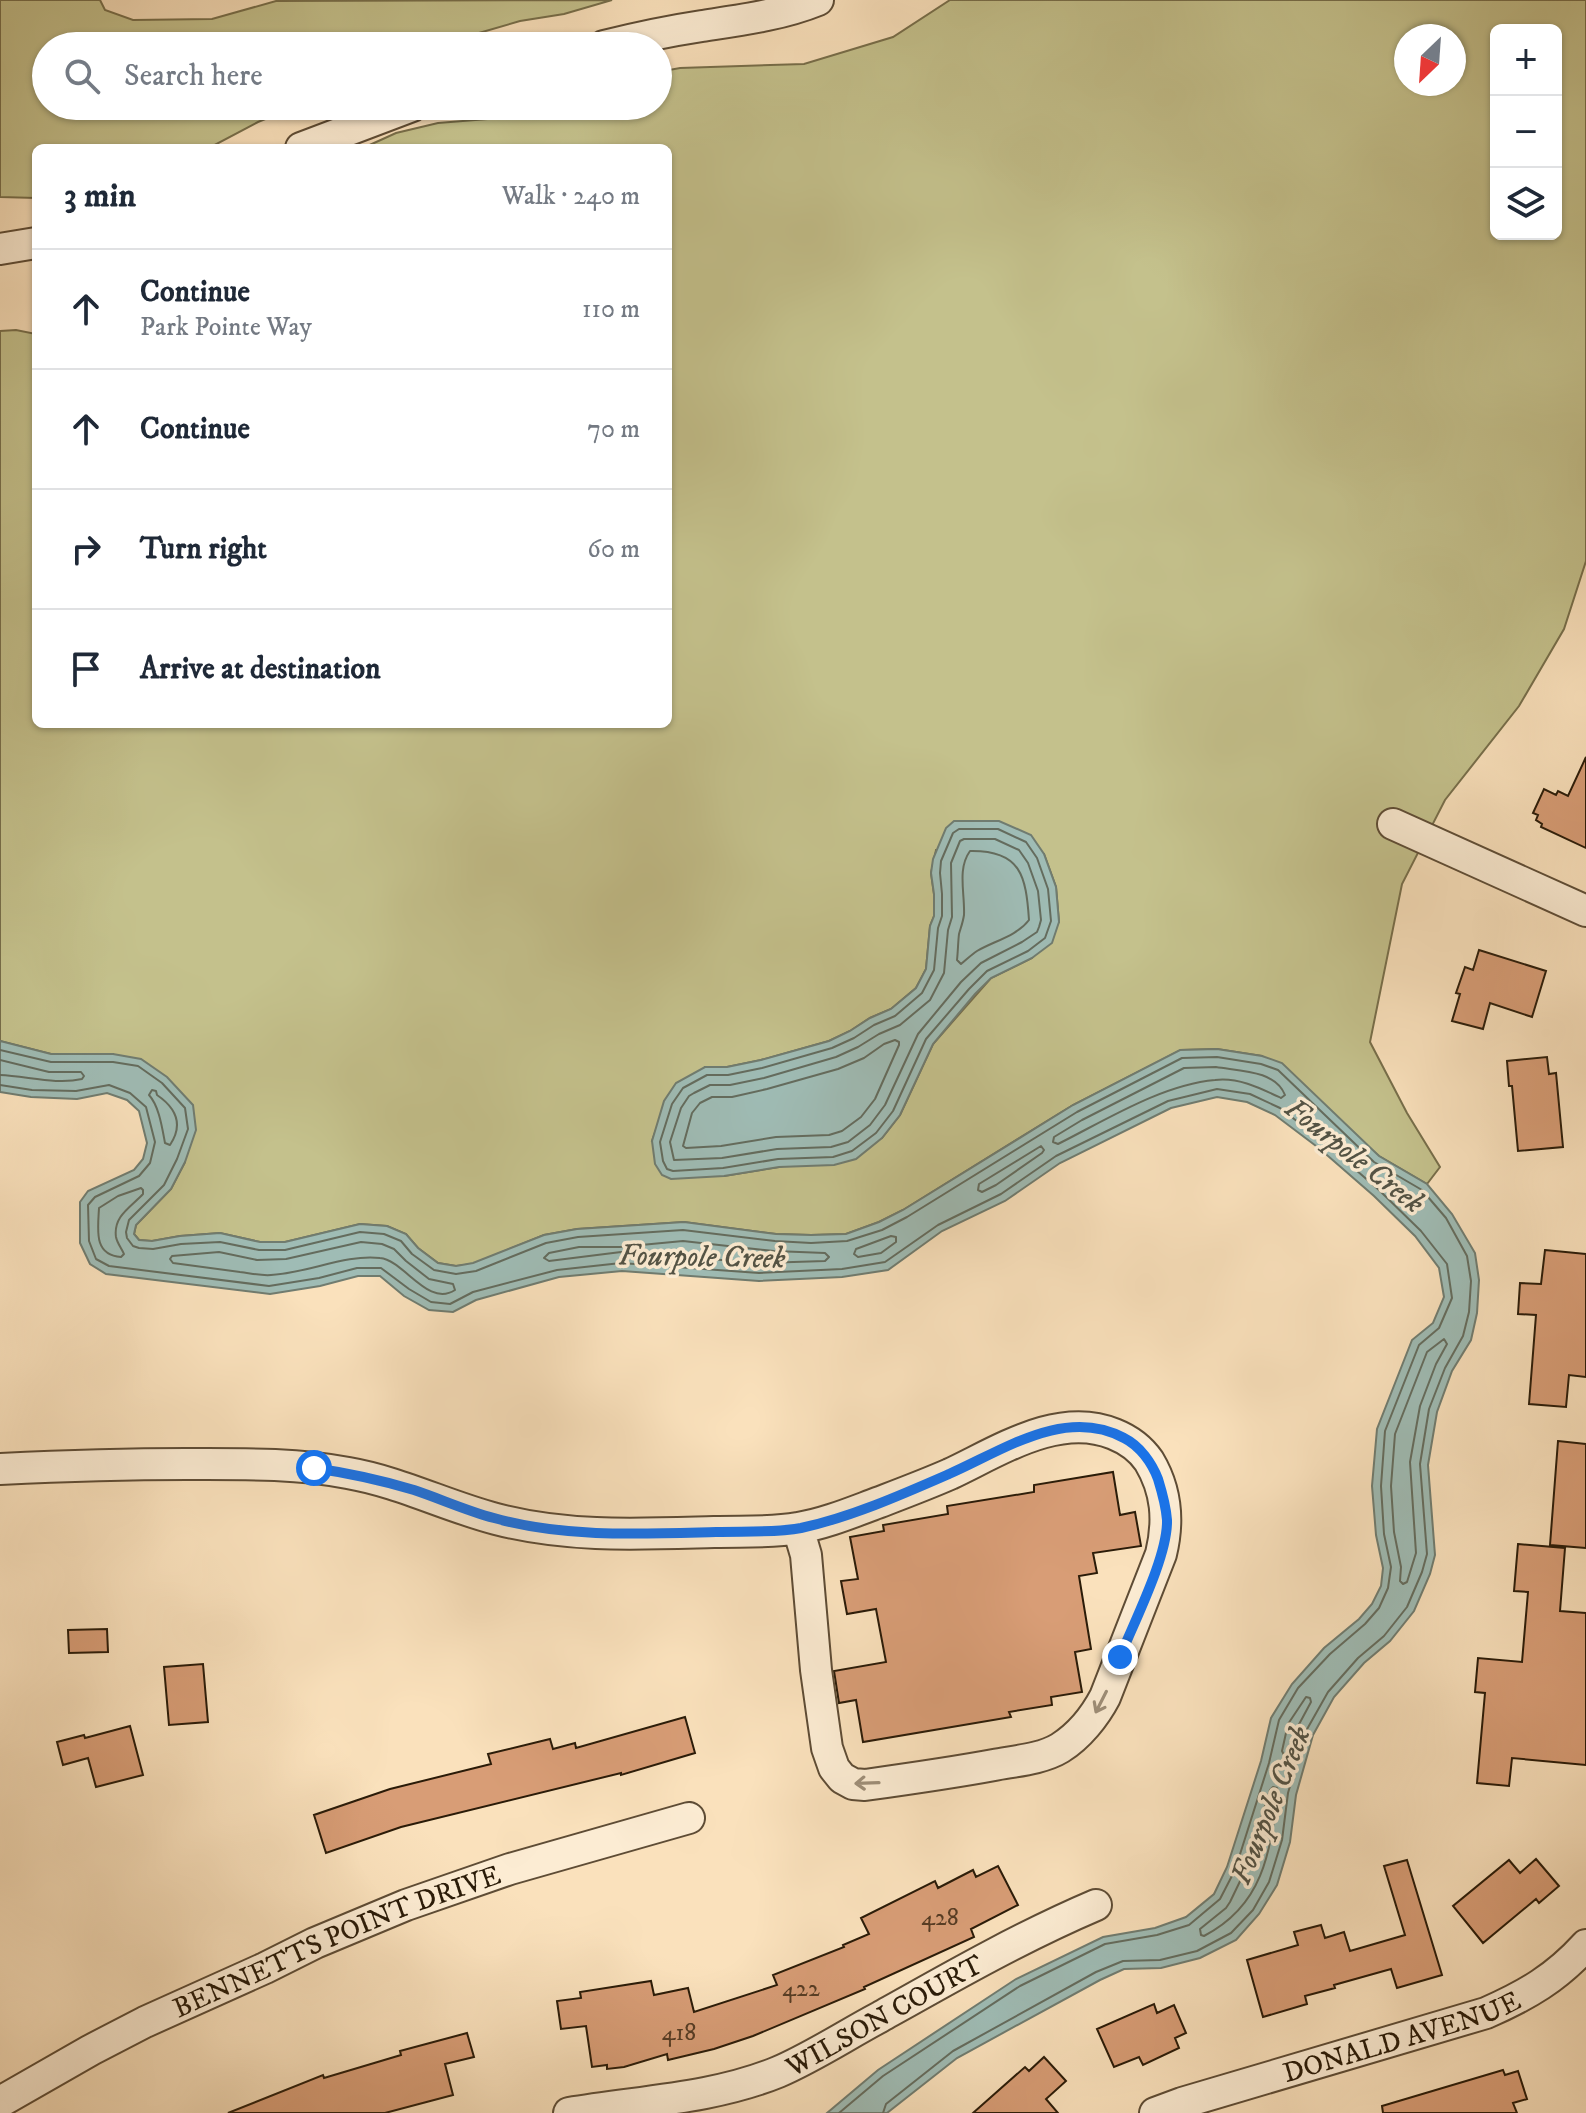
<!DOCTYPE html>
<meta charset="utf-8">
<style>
body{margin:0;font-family:"IM FELL DW Pica",serif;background:#f2f2f3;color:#1f2937}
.controls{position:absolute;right:24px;top:24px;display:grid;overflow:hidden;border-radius:12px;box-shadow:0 2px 6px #0004}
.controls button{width:72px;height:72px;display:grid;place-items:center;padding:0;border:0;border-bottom:2px solid #e0e1e3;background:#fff;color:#1f2937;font:40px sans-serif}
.compass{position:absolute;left:1394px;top:24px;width:72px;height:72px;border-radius:50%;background:#fff;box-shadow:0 2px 6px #0004;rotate:205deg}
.stop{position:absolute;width:24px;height:24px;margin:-18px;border:6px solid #1a73e8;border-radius:50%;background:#fff}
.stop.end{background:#1a73e8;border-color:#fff;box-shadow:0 2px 8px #0008}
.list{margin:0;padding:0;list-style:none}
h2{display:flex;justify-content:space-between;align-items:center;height:104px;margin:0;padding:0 32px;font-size:34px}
h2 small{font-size:26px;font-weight:400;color:#747a83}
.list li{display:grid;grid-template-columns:52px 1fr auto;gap:24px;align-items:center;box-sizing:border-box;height:120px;padding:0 32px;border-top:2px solid #e0e1e3}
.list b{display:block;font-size:30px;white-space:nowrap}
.list p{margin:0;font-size:26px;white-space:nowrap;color:#747a83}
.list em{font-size:26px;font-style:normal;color:#747a83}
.icon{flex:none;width:44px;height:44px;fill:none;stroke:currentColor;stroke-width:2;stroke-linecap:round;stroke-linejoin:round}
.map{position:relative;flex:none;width:1586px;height:2113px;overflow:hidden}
.search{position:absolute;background:#fff;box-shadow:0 2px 6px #0004;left:32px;top:32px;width:640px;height:88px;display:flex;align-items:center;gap:20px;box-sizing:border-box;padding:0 28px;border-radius:44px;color:#747a83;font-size:30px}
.panel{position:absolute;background:#fff;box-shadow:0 2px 6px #0004;left:32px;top:144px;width:640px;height:584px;border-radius:12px}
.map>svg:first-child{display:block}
.green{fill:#c4c18c;stroke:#776e4a;stroke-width:2;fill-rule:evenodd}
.water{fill:#9fbcb5;stroke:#707c70;stroke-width:2}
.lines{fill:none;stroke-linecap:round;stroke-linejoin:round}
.shore{stroke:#646c5e;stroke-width:2}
.building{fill:#d89d76;stroke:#2a1b08;stroke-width:2}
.minor-casing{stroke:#5e4c35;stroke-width:34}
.minor{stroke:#fcecd3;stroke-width:30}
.oneway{stroke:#9e8e78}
.route{stroke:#1a73e8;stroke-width:10}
.labels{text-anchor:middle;stroke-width:7;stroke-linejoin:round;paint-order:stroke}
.number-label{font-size:24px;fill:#563c24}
.street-label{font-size:28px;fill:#2a1b08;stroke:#fcecd3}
.water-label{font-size:30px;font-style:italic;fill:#535345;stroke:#fcecd3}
</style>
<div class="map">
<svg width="1586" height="2113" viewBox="0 0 1586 2113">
<rect width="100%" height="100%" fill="#fae1bc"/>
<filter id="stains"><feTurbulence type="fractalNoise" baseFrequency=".0025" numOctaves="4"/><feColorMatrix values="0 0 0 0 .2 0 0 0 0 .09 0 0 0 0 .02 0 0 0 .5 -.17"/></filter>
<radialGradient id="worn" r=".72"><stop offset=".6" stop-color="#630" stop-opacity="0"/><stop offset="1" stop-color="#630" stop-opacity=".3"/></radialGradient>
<path class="green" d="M0 0H100L105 10 133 20 212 19 276 1 612 0 564 14 520 21 472 35 449 46H46V106H297L258 122 209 148H36V198L0 197Z
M950 0H1586V561L1564 629 1519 706 1445 800 1402 884 1370 1042 1407 1113 1440 1167 1427 1184 1379 1156 1262 1056 1217 1049 1181 1050 1073 1105 903 1210 879 1222 846 1234 811 1235 776 1234 684 1222 577 1229 544 1235 473 1264 456 1266 438 1263 418 1248 406 1234 387 1226 360 1224 285 1242H260L220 1233 180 1236 152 1241 139 1240 134 1234 136 1225 171 1189 185 1162 113 1054H51L0 1041V331L16 330 36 334V724H668V148H363L396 133 438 123 500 118 520 106H658V72L680 68 804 64 893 37ZM1496 30H1556V234H1496ZM1406 36H1454V84H1406ZM936 850 1044 854 1056 887 1059 922 1032 958 991 978 933 1044 900 1115 882 1138 779 1167 724 1176 652 1141 659 1121 705 1067H727L761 1060 829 1041 850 1031 870 1018 891 1009 916 988 926 969 930 926 934 916V894L931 873Z"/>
<path class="water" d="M954 821H999L1031 835 1044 854 1056 887 1059 922 1052 943 1032 958 991 978 975 994 933 1044 900 1115 882 1138 856 1159 834 1165 779 1167 724 1176 671 1179 662 1175 655 1164 652 1141 664 1101 676 1083 705 1067H727L761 1060 829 1041 850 1031 870 1018 891 1009 916 988 926 969 930 926 934 916V894L931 873 933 859 946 828Z
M0 1041 51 1054H113L141 1059 167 1077 193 1105 196 1130 185 1162 171 1189 136 1225 134 1234 139 1240 152 1241 180 1236 220 1233 260 1242H285L360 1224 387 1226 406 1234 418 1248 438 1263 456 1266 473 1263 544 1235 577 1229 684 1222 776 1234 811 1235 846 1234 879 1222 903 1210 1073 1105 1180 1050 1217 1049 1262 1056 1282 1063 1379 1156 1427 1184 1452 1214 1475 1253 1479 1280 1477 1313 1471 1340 1452 1371 1437 1412 1428 1465 1435 1555 1430 1574 1414 1611 1390 1641 1364 1663 1334 1697 1313 1735 1296 1795 1290 1842 1277 1885 1259 1914 1236 1940 1200 1958 1161 1968 1124 1969 1100 1980 957 2058 887 2113H827L878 2070 1016 1979 1103 1937 1155 1928 1186 1917 1214 1894 1227 1867 1261 1761 1271 1718 1292 1684 1324 1648 1359 1619 1372 1604 1381 1586 1383 1568 1376 1535 1372 1486 1377 1429 1412 1340 1433 1323 1444 1297 1439 1268 1415 1236 1374 1196 1320 1149 1275 1115 1247 1102 1217 1097 1171 1108 1060 1163 1005 1201 942 1231 888 1270 842 1277 759 1281 622 1271 559 1277 476 1300 453 1312 429 1310 404 1296 380 1276H358L320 1286 270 1294 106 1274 90 1264 80 1243V1202L88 1191 134 1170 143 1159 147 1143 139 1111 127 1100 107 1093 77 1099 31 1097 0 1092Z"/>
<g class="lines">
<path class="shore" d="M959 829H998L1026 842 1037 858 1048 889 1051 921 1045 938 1028 951 987 971 969 989 926 1039 893 1111 876 1133 852 1151 833 1157 778 1159 723 1168 673 1171 667 1169 663 1161 660 1142 672 1104 683 1088 707 1075H728L762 1068 832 1048 854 1038 874 1025 895 1016 922 993 934 970 938 928 942 916V894L940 873 941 861 953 833Z
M964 839H995L1019 850 1028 863 1038 891 1041 920 1039 927 1037 932 1022 942 981 963 961 982 918 1034 885 1105 870 1125 848 1142 831 1147 777 1149 722 1158 674 1160 670 1142 681 1108 689 1096 694 1093 710 1085H730L764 1078 836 1057 858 1047 879 1034 900 1025 930 1000 944 973 948 930 952 917 951 863 960 841Z
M970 851C1021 850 1026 876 1029 920 1017 936 994 941 977 951 971 955 966 960 961 964L957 960C958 951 958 942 959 934 961 927 963 922 964 915 965 893 957 869 970 851Z
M895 1040 899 1042V1045L875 1099 861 1117 842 1131 829 1135 776 1137 721 1146 686 1148 683 1146 692 1113 700 1103 712 1097H732L767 1089 838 1069 864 1058 884 1044Z
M0 1050 51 1062H113L138 1066 162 1083 185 1108 188 1129 177 1159 164 1185 129 1220 126 1232 127 1238 133 1246 139 1248 153 1249 181 1244 220 1242 259 1250H285L360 1232 384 1234 401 1241 412 1254 434 1270 456 1274 476 1271 546 1243 578 1237 683 1230 775 1241 811 1243 847 1241 882 1230 907 1217 1077 1112 1182 1058 1217 1057 1261 1064 1278 1070 1374 1162 1422 1190 1446 1218 1467 1256 1471 1281 1469 1312 1463 1336 1445 1368 1429 1409 1420 1464 1427 1554 1422 1572 1407 1607 1384 1636 1358 1658 1328 1692 1306 1731 1288 1793 1282 1840 1269 1882 1253 1910 1231 1933 1197 1951 1160 1960 1123 1961 1096 1972 953 2051 886 2104 883 2113
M0 1060 49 1072H81L84 1076 82 1079C56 1085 27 1076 0 1075
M1216 1067C1239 1071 1275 1070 1285 1095L1281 1098C1260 1088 1238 1077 1215 1080 1161 1085 1106 1120 1058 1144L1053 1142 1054 1137 1082 1120 1184 1068Z
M0 1085 32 1090 76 1091 109 1085 130 1093 146 1107 155 1142 150 1163 139 1176 95 1197 88 1205 89 1241 96 1259 109 1266 269 1286 319 1278 357 1268H381L409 1289 431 1302 450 1304 473 1292 557 1270 621 1263 759 1273 842 1269 885 1262 938 1225 1001 1194 1056 1156 1168 1101 1217 1089 1250 1094 1280 1108 1325 1143 1379 1190 1421 1231 1447 1264 1452 1298 1439 1328 1419 1345 1385 1431 1381 1486 1384 1534 1391 1567 1388 1588 1379 1608 1365 1624 1330 1654 1298 1688 1279 1720 1269 1763 1235 1870 1220 1899 1189 1925 1157 1935 1105 1944 1020 1986 883 2076 839 2113
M152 1090 156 1091 157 1095C176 1108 184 1124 170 1145L165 1143C162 1127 159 1106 149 1095Z
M1041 1146 1044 1150 1042 1153 996 1185 982 1192 978 1190 979 1184Z
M141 1188 143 1190V1194C131 1207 113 1216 116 1237 117 1243 122 1249 124 1254L121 1257C93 1255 98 1229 99 1208L118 1196Z
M891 1236 896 1237V1242L881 1253 858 1257 854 1254 856 1249Z
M683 1241 774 1251 825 1253 829 1257 825 1261 759 1263 621 1252 549 1261 544 1258 549 1253 579 1247H620Z
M361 1242 382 1244 394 1249 406 1261 429 1279 453 1284 455 1290C428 1308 404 1260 380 1258 345 1254 308 1273 271 1275 261 1276 250 1273 240 1272 218 1269 195 1266 173 1263L170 1259 172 1256 219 1252 257 1260 286 1259Z
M1444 1339 1447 1344 1436 1364 1420 1406 1410 1462 1416 1553 1407 1582 1403 1584 1400 1581 1401 1567 1394 1532 1391 1486 1395 1434 1427 1352Z
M1306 1697 1310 1698 1311 1702 1297 1728 1289 1753 1284 1755 1282 1751 1288 1724Z
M1273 1787 1277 1788 1278 1791C1270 1852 1264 1905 1204 1936L1201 1935 1200 1929 1226 1908 1230 1902 1244 1873 1270 1790Z"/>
</g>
<path class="building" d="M1586 757V848L1541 827 1542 824 1536 820 1538 815 1533 813 1544 789 1556 795 1558 791 1568 796Z
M1479 950 1546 971 1532 1017 1490 1003 1483 1029 1452 1021 1460 994 1456 993 1465 967 1473 970Z
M1547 1057 1549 1074 1556 1073 1563 1147 1518 1151 1512 1086H1509L1507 1061Z
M1545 1250 1586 1254V1377L1569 1375 1566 1407 1529 1404 1536 1315 1518 1314 1520 1283 1541 1284Z
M1558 1441 1586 1444V1548L1550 1545Z
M1113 1472 1120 1515 1135 1512 1141 1546 1093 1553 1097 1573 1079 1576 1091 1649 1075 1652 1082 1692 1051 1697 1052 1705 1009 1712 1011 1717 863 1742 856 1700 839 1703 834 1671 886 1662 876 1609 847 1614 841 1581 858 1579 850 1537 884 1531 883 1525 948 1514 947 1506 1034 1492V1485Z
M1518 1544 1565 1548 1560 1611 1586 1613V1765L1512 1758 1509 1786 1477 1783 1485 1693 1475 1692 1478 1658 1522 1662 1528 1592 1514 1591Z
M107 1629 108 1652 69 1653 68 1630Z
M203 1664 208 1722 169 1725 164 1667Z
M685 1717 695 1753 621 1775V1773L401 1827 326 1853 314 1815 390 1789 491 1764 488 1754 550 1739 553 1749 575 1743 576 1748Z
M130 1726 143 1775 96 1787 88 1758 63 1765 57 1742 84 1735 85 1738Z
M1536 1859 1559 1886 1539 1903 1536 1899 1483 1943 1453 1906 1509 1860 1520 1873Z
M1407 1860 1442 1975 1397 1988 1391 1969 1334 1985 1335 1988 1305 1996 1307 2004 1263 2017 1247 1960 1298 1945 1294 1932 1321 1925 1325 1938 1344 1932 1350 1951 1405 1935 1384 1866Z
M998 1866 1018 1905 971 1929 974 1937 864 1987 865 1989 753 2036 714 2049 668 2060 667 2054 624 2067 607 2069V2065L592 2067 586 2026 561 2029 557 2001 581 1998 580 1992 651 1981 654 1995 688 1988 694 2012 777 1985 773 1975 844 1947 843 1945 869 1934 861 1918 935 1881 938 1888 973 1870 976 1877Z
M1154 2004 1157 2013 1174 2005 1186 2033 1175 2038 1179 2048 1143 2065 1139 2057 1114 2067 1097 2029Z
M467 2033 474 2057 445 2064 453 2095 385 2113H228L323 2075 324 2078 401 2055 400 2051Z
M1044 2057 1066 2081 1046 2099 1058 2113H973L1025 2067 1029 2071Z
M1503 2070 1505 2075 1518 2071 1527 2099 1513 2103 1517 2113H1383L1382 2106Z"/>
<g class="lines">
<g class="minor-casing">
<g id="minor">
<path d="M604 46C636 38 669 31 702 26 741 20 781 15 818 0"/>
<path d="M301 148 412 106"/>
<path d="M0 249 36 243"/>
<path d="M1393 824 1586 911"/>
<path d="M0 1469C62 1466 125 1464 187 1464 241 1464 296 1463 348 1473 400 1482 446 1506 496 1519 568 1538 641 1534 714 1532 742 1531 771 1533 798 1528 823 1524 848 1514 872 1505 898 1495 925 1485 950 1474 999 1451 1059 1411 1114 1434 1129 1440 1140 1448 1149 1461 1167 1491 1169 1521 1161 1554L1105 1697C1095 1716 1079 1736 1060 1748 1042 1759 1015 1761 994 1765 951 1773 908 1779 865 1785L853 1784 842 1778 834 1768 827 1748 816 1670 806 1555 798 1528"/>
<path id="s1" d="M0 2102 91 2050 145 2022 265 1968 315 1943 406 1905 510 1869 689 1818"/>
<path id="s2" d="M569 2113C639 2101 712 2099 778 2072 813 2057 846 2035 880 2017 951 1977 1021 1937 1096 1905"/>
<path id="s3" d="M1155 2113 1182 2103 1486 2013C1527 1995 1556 1978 1586 1945"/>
</g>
</g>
<use href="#minor" class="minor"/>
</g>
<defs><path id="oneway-shaft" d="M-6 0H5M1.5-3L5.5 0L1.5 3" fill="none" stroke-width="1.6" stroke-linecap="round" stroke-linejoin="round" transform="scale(2)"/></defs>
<g class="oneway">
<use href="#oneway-shaft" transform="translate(1101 1702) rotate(117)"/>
<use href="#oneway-shaft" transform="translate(867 1783) rotate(178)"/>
</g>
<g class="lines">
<path class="route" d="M314 1468C348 1473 381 1480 414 1490 441 1499 467 1511 494 1518 566 1538 642 1534 716 1532 743 1531 774 1533 801 1528 851 1517 901 1495 949 1474 1002 1451 1065 1406 1124 1438 1140 1446 1152 1463 1158 1479 1162 1492 1166 1506 1167 1520 1168 1556 1134 1622 1120 1657"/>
</g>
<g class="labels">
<g class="number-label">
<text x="940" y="1925">428</text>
<text x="801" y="1996">422</text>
<text x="679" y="2040">418</text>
</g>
<g class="street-label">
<text dy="10" stroke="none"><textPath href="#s1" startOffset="374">BENNETTS POINT DRIVE</textPath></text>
<text dy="10" stroke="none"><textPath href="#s2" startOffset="334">WILSON COURT</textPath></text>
<text dy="10" stroke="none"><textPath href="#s3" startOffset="258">DONALD AVENUE</textPath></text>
</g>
<g class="water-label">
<text transform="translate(1355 1155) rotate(38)" y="10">Fourpole Creek</text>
<text transform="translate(702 1256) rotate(1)" y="10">Fourpole Creek</text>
<text transform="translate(1270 1805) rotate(-68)" y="10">Fourpole Creek</text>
</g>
</g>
<rect width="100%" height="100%" filter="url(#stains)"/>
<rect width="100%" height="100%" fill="url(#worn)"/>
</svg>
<div class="controls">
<button>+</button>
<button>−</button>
<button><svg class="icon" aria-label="layers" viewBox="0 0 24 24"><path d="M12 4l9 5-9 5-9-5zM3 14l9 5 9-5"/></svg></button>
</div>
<svg class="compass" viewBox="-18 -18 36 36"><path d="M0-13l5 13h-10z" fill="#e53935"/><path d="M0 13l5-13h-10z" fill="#747a83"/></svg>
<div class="stop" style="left:314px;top:1468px"></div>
<div class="stop end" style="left:1120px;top:1657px"></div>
<div class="search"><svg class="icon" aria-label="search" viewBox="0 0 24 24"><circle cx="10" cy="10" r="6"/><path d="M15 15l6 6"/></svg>Search here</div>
<section class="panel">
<h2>3 min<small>Walk · 240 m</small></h2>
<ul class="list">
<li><svg class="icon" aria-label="ahead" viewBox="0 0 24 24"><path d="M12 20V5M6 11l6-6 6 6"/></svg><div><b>Continue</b><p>Park Pointe Way</p></div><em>110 m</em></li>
<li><svg class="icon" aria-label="ahead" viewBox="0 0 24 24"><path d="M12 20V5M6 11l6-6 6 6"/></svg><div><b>Continue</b></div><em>70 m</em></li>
<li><svg class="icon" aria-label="right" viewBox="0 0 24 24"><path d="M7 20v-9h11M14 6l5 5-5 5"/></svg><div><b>Turn right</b></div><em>60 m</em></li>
<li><svg class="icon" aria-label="arrive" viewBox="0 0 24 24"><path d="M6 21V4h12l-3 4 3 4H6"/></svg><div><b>Arrive at destination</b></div></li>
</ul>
</section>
</div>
